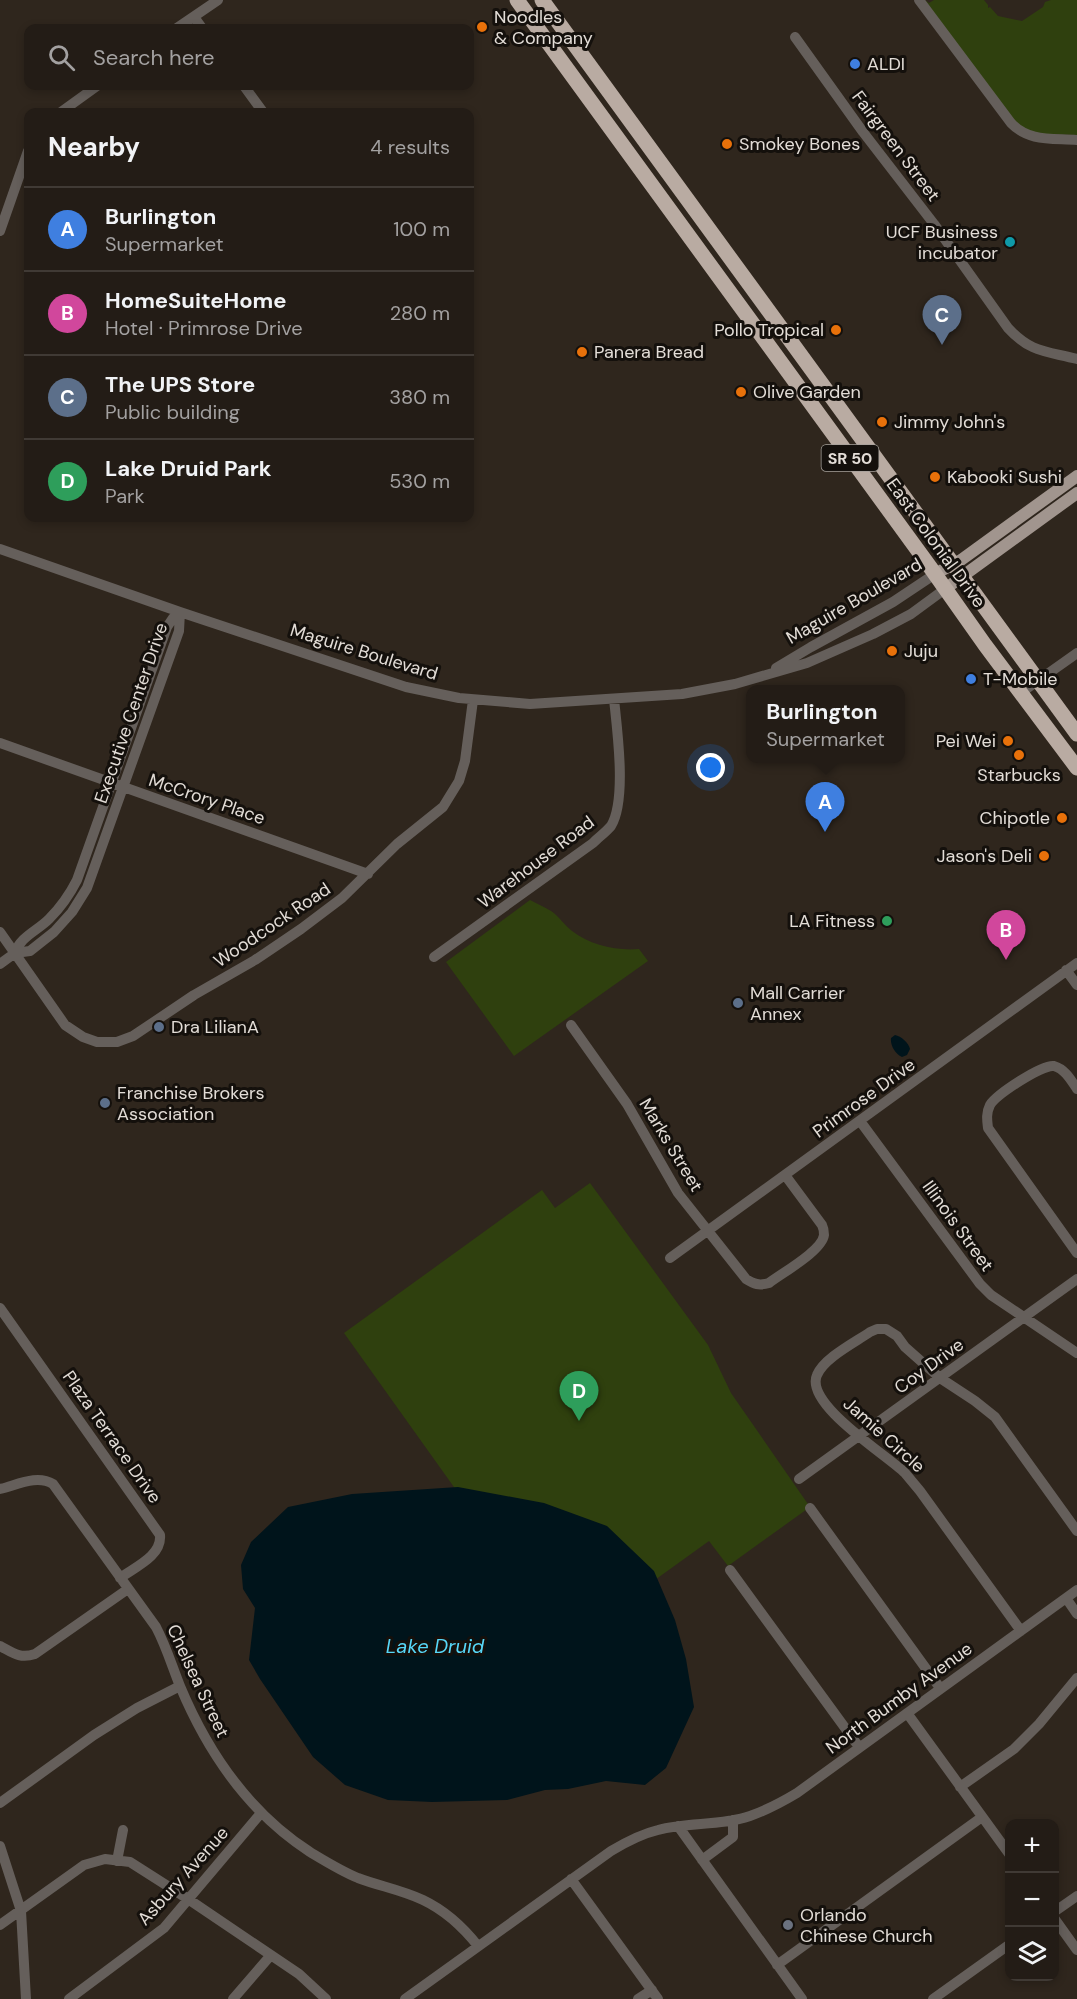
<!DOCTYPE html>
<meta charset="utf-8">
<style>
body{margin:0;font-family:"DM Sans",sans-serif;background:#2f2923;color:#f1f3f6}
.controls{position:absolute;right:18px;bottom:18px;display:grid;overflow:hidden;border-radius:12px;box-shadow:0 3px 9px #0003}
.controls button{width:54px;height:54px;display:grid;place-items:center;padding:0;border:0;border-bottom:2px solid #403a35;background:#231c16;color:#f1f3f6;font:30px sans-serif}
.you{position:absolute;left:711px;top:768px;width:21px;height:21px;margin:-15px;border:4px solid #fff;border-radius:50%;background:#1a73e8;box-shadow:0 0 0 9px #1a73e833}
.badge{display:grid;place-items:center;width:39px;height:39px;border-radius:50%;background:#d93025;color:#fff;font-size:20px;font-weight:700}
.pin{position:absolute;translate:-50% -50px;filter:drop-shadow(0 2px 3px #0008)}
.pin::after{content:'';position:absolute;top:32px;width:21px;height:18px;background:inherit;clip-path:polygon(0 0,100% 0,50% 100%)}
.popup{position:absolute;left:746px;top:685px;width:159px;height:78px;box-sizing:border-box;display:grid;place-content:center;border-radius:12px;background:#231c16;filter:drop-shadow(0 2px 4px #0005);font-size:20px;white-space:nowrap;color:#a3a1a1}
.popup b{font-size:22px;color:#f1f3f6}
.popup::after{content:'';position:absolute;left:50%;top:100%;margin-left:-12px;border:12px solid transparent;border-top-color:#231c16}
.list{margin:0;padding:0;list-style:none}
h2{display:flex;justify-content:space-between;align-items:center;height:78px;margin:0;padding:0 24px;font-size:26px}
h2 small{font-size:20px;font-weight:400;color:#a3a1a1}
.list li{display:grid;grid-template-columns:39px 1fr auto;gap:18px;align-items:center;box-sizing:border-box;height:84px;padding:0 24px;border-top:2px solid #403a35}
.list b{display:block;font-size:22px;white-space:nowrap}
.list p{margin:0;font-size:20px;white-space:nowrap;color:#a3a1a1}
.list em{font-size:20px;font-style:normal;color:#a3a1a1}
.icon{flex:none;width:33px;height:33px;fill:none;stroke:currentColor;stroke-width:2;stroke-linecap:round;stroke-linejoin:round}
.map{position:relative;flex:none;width:1077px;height:1999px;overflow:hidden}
.search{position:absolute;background:#231c16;box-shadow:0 3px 9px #0003;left:24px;top:24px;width:450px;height:66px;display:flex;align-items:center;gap:15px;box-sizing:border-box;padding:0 21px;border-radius:12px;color:#a3a1a1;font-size:22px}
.panel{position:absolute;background:#231c16;box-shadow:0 3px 9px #0003;left:24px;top:108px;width:450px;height:414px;border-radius:12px}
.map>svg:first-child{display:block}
.green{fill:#2f400e}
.water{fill:#00141b}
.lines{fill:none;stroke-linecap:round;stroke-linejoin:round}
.minor{stroke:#655f5b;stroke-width:10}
.major{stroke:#a1958e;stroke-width:12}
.highway{stroke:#b9aba2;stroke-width:15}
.food-dot{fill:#e8710a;stroke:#14100c;stroke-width:2}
.shop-dot{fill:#3f7fe0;stroke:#14100c;stroke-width:2}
.culture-dot{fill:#0f9aa8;stroke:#14100c;stroke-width:2}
.leisure-dot{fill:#2e9e5b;stroke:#14100c;stroke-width:2}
.service-dot{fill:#5c6f8a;stroke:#14100c;stroke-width:2}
.worship-dot{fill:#6b7280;stroke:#14100c;stroke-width:2}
.labels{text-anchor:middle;stroke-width:6;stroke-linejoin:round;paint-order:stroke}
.shield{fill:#14100c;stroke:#a5a09a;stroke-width:1.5}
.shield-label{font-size:16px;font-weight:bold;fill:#e3ddd7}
.poi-label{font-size:18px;fill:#e3ddd7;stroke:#14100c;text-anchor:start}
.street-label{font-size:18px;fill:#e3ddd7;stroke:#14100c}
.water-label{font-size:20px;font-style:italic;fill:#57d7f8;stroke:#14100c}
</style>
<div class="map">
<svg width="1077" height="1999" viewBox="0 0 1077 1999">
<rect width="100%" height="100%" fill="#2f261d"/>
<path class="green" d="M925 0 929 3 934 0H984L988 5V8L990 7 998 16 1022 21 1043 7 1045 2 1051 0H1077V135L1039 134 1018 129Z
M530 900C537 904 545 907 551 911 559 916 564 925 572 931 590 945 616 951 639 949L648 961 514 1056 446 962Z
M590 1183 708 1345 731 1393 810 1507 728 1566 709 1541 566 1644 344 1333 542 1190 555 1208Z"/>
<path class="water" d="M895 1035C901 1036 909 1043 910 1049L907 1055 902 1057C895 1054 890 1045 891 1038Z
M458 1487 544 1503 607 1526 654 1571 675 1620 686 1659 694 1707 666 1768 645 1785 606 1781 568 1789 545 1790 507 1800 432 1802 388 1800 345 1785 313 1757 260 1679 249 1660 255 1608 243 1589 241 1565 251 1542 288 1507 352 1494Z"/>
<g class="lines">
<path class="minor" d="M919 0 1011 123C1029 142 1052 138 1077 140
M194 17 202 28
M177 28 218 0
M795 37 863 132 934 224 1008 328C1031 353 1046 351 1077 359
M244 86 263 112
M61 112 97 86
M0 231 28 151
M0 549 180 612 406 687 459 698 530 704 682 694 735 684 807 663 873 634 911 614 945 589
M776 668 811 647 893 602 935 574
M1022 692 1077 653
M0 743 368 874
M0 932 65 1025 83 1037 97 1042H117L133 1036 194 995 255 960 301 929 342 898 397 844 443 807 459 781 465 761 473 700
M15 953C20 937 37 931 49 919 60 908 70 894 77 880L167 627 173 618 180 612
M434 957 593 843C599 837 606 832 611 826 627 800 617 729 614 699
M0 964 15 953 30 951 54 932 72 912 87 888 179 631 180 612
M1066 970 1077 985
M571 1025 627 1104 678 1193 746 1279C754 1284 759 1286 769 1283 782 1273 822 1251 824 1235 824 1233 823 1227 822 1225L785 1175
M1077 1089C1071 1080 1065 1069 1054 1066 1042 1064 996 1095 990 1105 986 1113 987 1120 988 1128L1077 1253
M860 1121 980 1284 991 1295 1077 1353
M670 1258 1077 963
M0 1308 160 1535C162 1556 135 1567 120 1578
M799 1479 1077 1279
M0 1489C17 1485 37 1474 53 1484L156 1627C166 1646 172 1666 180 1686 208 1753 248 1812 310 1852 325 1861 341 1871 358 1878 379 1886 402 1890 423 1900 444 1910 463 1927 478 1946
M810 1508 940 1688
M730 1570 859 1747
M1066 1598 1077 1614
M1021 1631 920 1491C915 1485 910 1479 905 1473 887 1455 804 1404 817 1375 824 1358 854 1343 870 1332L877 1329H886L897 1336 905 1347 940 1378 975 1401 995 1417 1077 1531
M0 1646C13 1653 20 1659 35 1654L128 1589
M907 1713 1010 1855
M960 1787 1014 1749 1039 1724 1077 1678
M0 1803 94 1735 137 1708 180 1686
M678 1826 802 1999
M0 1846 21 1911 26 1999
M702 1860 733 1837V1820
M117 1861 123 1830
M571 1879 658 1999
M1054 1912 1077 1896
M1054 1918 1077 1950
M0 1925 84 1865 105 1859 130 1862 188 1899 299 1974 326 1999
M777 1965 982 1817
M69 1999 164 1928 261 1813
M233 1999 271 1955
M405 1999 611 1851C626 1842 641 1834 658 1830 688 1822 721 1826 750 1816 767 1810 782 1802 797 1793L1077 1590
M638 1999 652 1990
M933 1999 1010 1944"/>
<path class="major" d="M935 574 961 560 1077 476
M945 589 1077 493"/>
<path class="highway" d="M517 0 930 567 985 645 1077 768
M542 0 1077 734"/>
</g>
<g class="food-dot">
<circle cx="482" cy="27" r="6"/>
<circle cx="727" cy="144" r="6"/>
<circle cx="836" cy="330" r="6"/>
<circle cx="582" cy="352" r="6"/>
<circle cx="741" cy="392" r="6"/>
<circle cx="882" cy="422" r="6"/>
<circle cx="935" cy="477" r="6"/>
<circle cx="892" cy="651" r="6"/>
<circle cx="1008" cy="741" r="6"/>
<circle cx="1019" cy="755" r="6"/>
<circle cx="1062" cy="818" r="6"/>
<circle cx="1044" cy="856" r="6"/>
</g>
<g class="shop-dot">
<circle cx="855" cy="64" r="6"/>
<circle cx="971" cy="679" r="6"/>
</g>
<circle class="culture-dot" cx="1010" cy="242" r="6"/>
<circle class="leisure-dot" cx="887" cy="921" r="6"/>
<g class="service-dot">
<circle cx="738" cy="1003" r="6"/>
<circle cx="159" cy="1027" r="6"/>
<circle cx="105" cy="1103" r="6"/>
</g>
<circle class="worship-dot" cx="788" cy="1925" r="6"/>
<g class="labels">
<rect class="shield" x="821.5" y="445" width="57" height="26" rx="4.5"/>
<g class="shield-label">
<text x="850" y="464">SR 50</text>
</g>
<g class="poi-label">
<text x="494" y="23">Noodles<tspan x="494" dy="21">&amp; Company</tspan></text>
<text x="867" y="70">ALDI</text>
<text x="739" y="150">Smokey Bones</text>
<text x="998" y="238" text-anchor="end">UCF Business<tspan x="998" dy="21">incubator</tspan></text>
<text x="824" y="336" text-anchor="end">Pollo Tropical</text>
<text x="594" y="358">Panera Bread</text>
<text x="753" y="398">Olive Garden</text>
<text x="894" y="428">Jimmy John's</text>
<text x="947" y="483">Kabooki Sushi</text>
<text x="904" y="657">Juju</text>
<text x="983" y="685">T-Mobile</text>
<text x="996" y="747" text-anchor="end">Pei Wei</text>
<text x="1019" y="781" text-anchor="middle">Starbucks</text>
<text x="1050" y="824" text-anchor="end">Chipotle</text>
<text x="1032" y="862" text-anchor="end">Jason's Deli</text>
<text x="875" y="927" text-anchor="end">LA Fitness</text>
<text x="750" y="999">Mall Carrier<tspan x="750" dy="21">Annex</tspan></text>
<text x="171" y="1033">Dra LilianA</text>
<text x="117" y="1099">Franchise Brokers<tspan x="117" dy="21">Association</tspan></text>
<text x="800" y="1921">Orlando<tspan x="800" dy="21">Chinese Church</tspan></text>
</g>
<g class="street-label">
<text transform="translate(896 146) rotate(53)" y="6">Fairgreen Street</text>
<text transform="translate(936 543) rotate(54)" y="6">East Colonial Drive</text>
<text transform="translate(854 601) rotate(-30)" y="6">Maguire Boulevard</text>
<text transform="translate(364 652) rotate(17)" y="6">Maguire Boulevard</text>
<text transform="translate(131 713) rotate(-71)" y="6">Executive Center Drive</text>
<text transform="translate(207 799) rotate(19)" y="6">McCrory Place</text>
<text transform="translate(536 862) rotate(-37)" y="6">Warehouse Road</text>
<text transform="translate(272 925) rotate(-34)" y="6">Woodcock Road</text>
<text transform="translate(864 1098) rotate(-36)" y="6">Primrose Drive</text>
<text transform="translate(671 1145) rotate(59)" y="6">Marks Street</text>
<text transform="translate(958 1226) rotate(54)" y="6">Illinois Street</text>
<text transform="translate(929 1366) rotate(-36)" y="6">Coy Drive</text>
<text transform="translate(884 1435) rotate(42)" y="6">Jamie Circle</text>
<text transform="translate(112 1437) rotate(55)" y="6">Plaza Terrace Drive</text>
<text transform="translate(198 1681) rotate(65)" y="6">Chelsea Street</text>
<text transform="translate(899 1698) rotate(-36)" y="6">North Bumby Avenue</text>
<text transform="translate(183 1876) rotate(-48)" y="6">Asbury Avenue</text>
</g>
<g class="water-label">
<text x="435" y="1653">Lake Druid</text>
</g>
</g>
</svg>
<div class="controls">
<button>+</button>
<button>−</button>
<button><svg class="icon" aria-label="layers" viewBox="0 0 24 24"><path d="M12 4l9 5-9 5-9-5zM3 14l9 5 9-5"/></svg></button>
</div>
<div class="you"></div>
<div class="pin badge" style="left:825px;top:832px;background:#3f7fe0">A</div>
<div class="popup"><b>Burlington</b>Supermarket</div>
<div class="pin badge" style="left:1006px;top:960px;background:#d1479c">B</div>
<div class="pin badge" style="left:942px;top:345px;background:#5c6f8a">C</div>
<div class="pin badge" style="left:579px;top:1421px;background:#2e9e5b">D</div>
<div class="search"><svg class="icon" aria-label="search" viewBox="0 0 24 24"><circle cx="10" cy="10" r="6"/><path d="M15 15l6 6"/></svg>Search here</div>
<section class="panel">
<h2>Nearby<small>4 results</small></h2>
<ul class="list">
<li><span class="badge" style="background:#3f7fe0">A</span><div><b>Burlington</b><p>Supermarket</p></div><em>100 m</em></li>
<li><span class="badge" style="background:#d1479c">B</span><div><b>HomeSuiteHome</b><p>Hotel · Primrose Drive</p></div><em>280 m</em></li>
<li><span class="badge" style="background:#5c6f8a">C</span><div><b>The UPS Store</b><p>Public building</p></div><em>380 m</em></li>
<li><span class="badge" style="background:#2e9e5b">D</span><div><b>Lake Druid Park</b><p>Park</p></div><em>530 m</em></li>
</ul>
</section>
</div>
